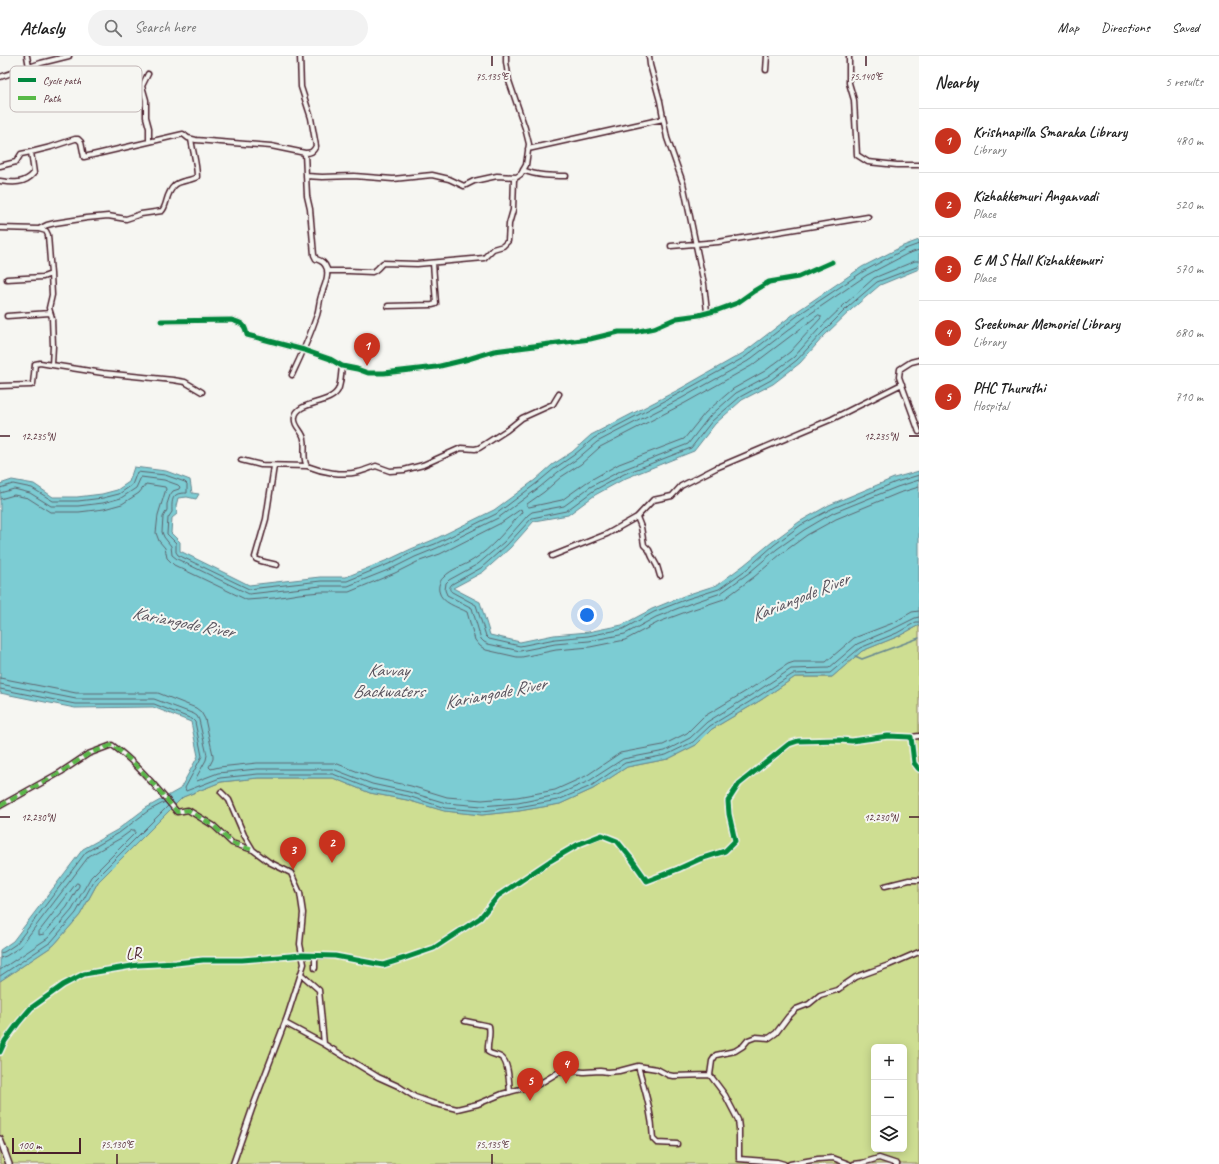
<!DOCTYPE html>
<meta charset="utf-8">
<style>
body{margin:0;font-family:Caveat,sans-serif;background:#f2f2f2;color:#222}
.controls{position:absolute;right:12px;bottom:12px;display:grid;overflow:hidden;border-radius:6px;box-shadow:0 2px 10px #0003}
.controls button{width:36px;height:36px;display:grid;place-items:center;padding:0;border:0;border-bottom:1px solid #e0e0e0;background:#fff;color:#222;font:20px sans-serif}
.scale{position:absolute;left:12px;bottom:10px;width:69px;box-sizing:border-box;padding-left:4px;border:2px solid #4a1f2b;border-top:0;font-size:11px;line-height:14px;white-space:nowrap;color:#4a1f2b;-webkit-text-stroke:3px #f6f6f2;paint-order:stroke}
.you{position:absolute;left:587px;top:559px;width:14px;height:14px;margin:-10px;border:3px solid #fff;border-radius:50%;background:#1a73e8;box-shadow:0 0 0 6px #1a73e833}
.badge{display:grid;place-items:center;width:26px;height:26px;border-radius:50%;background:#c8321e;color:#fff;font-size:13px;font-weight:700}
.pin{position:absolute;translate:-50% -33px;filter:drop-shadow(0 1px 2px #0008)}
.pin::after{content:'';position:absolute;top:21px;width:14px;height:12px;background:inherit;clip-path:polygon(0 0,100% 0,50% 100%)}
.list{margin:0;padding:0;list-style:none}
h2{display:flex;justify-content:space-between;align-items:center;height:52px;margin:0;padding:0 16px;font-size:17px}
h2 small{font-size:13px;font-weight:400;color:#767676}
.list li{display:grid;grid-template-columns:26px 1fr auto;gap:12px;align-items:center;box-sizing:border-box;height:64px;padding:0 16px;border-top:1px solid #e0e0e0}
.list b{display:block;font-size:15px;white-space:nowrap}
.list p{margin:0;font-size:13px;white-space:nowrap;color:#767676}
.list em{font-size:13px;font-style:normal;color:#767676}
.icon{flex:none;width:22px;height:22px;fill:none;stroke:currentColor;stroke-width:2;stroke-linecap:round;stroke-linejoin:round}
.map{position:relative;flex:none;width:919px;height:1108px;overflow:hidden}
header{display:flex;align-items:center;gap:24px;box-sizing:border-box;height:56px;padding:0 20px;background:#fff;border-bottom:1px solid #e0e0e0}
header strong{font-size:19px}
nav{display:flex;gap:22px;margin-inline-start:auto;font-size:14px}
.search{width:280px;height:36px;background:#f2f2f2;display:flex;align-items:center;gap:10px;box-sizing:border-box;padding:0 14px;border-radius:22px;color:#767676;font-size:15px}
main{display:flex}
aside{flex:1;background:#fff}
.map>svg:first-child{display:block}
.green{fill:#cede92;stroke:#8c7e5e;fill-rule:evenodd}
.water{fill:#7bccd3;stroke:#678790}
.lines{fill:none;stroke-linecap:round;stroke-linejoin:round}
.shore{stroke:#5e646e;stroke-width:1}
.stream{stroke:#678790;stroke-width:1.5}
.minor-casing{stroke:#4a1f2b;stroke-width:7}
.tertiary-casing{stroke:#4a1f2b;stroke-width:8}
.minor{stroke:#f6f6f2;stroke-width:4}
.tertiary{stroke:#f6f6f2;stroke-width:5}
.quiet{stroke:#58b947;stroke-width:4;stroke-dasharray:8 4;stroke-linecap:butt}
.cycleway-casing{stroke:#f6f6f2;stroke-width:8}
.cycleway{stroke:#00873e;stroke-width:5}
.ticks{fill:none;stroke:#4a1f2b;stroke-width:1.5}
.labels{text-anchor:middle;stroke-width:4;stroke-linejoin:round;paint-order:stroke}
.street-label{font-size:17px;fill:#4a1f2b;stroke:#f6f6f2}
.water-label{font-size:18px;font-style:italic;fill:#59535d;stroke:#f6f6f2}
.key{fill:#f6f6f2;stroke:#c2b6b6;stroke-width:1}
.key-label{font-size:11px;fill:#4a1f2b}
.ticks-label{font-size:10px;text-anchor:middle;fill:#4a1f2b;stroke:#f6f6f2;stroke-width:4;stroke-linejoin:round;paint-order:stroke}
</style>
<header>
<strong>Atlasly</strong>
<div class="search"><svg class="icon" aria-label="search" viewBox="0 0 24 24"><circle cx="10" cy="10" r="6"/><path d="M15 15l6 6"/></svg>Search here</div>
<nav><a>Map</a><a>Directions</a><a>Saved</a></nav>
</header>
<main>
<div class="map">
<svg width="919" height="1108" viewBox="0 0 919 1108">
<rect width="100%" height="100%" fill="#f6f6f2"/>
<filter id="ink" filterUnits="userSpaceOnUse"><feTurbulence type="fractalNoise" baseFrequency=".025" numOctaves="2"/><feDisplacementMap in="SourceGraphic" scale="8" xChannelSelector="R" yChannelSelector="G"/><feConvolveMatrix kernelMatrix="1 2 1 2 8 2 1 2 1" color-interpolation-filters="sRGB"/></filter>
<g filter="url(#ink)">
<path class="green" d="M919 569V1108H0V925L54 889 80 859 98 826 183 741 221 726 258 722H333L370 737 407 744 445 755 482 759 519 755 560 748 593 733 627 711 668 703 696 689 712 673 761 644 795 621H832L862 595 899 580ZM874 991H904V1093H874Z"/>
<path class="water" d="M919 184V213L880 229 852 253 824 280 800 307 773 328 742 344 715 368 694 395 626 422 595 439 568 459 534 465 510 492 483 516 453 532 480 546 490 579 520 586 554 579 588 576 622 569 652 553 686 539 717 529 744 509 772 486 799 466 829 449 894 422 919 415V569L899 580 862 595 832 621H795L761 644 712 673 696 689 668 703 627 711 593 733 560 748 519 755 482 759 444 755 407 744 370 737 333 722H258L221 726 183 741 98 826 80 859 54 889 0 925V894L13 885 83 793 117 774 146 752 180 733 198 700 191 666 153 651 75 652 0 637V428L12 424 34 428 53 441H77L102 438 117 434 129 426 134 411 166 415 190 424 192 437 199 438 196 443 187 441 178 442 176 450 177 458 172 462 171 477 180 486V495L229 519 249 529 320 521H346L390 503 411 493 433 484 494 454 535 424 552 409 572 396 591 379 678 334 743 297 799 254 862 211 903 190Z"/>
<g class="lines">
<path class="shore" d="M919 205H915L874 222 846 247 818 274 794 301 768 320 736 337 709 361 688 388 622 414 590 431 564 450 532 456 528 459 504 486 478 508 449 524 446 527 445 534 447 539 472 552 481 583 484 586 488 588 520 595 555 588 589 585 625 578 656 561 689 548 721 537 750 516 777 493 804 474 833 457 897 431 919 424
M919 210 877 226 849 250 821 278 797 304 771 324 740 341 712 365 691 392 624 418 593 435 566 455 532 462 507 489 481 512 452 528C449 531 449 534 452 536L476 549 486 580 489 583 520 590 555 583 588 580 623 573 654 556 687 543 719 533 747 513 774 489 801 469 831 453 896 426 919 419
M819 259 821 260V262L790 296 765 315 733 333 705 357 684 383 619 408 587 426 562 444 529 451 527 450V448L544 436 561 421 581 408 600 391 685 347 751 310Z
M0 432 13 428 32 432 53 445H78L103 442 119 438 132 429 137 416 165 419 185 426 187 428V437C184 437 178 437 176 439 171 442 172 451 172 456L168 462 167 478 176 487V496L178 499 249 533 321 525H347L391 507 413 496 435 488 496 458 537 427 555 412 574 399 594 382 680 337 745 301 801 257 864 215 905 193 919 188
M0 437 14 433 30 437 51 450H78L103 447 121 442 136 432 141 421 164 424 178 429 180 431 179 433 173 435 170 439 167 448V454L163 461 162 476 164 481 171 490 172 499 177 503 249 538 321 530H348L393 512 415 501 437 492 498 462 540 431 558 416 577 403 597 386 682 342 748 305 804 262 867 219 907 198 919 194
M0 443 14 439 28 442 50 456H79L104 453 122 448 139 437 146 428 165 431 166 433 158 459 156 477 159 485 165 492 167 502 174 509 247 544 274 542 299 538 321 536H349L395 517 417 506 440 498 501 467 521 453 522 456C508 472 491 493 473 504 464 510 451 513 444 521 440 524 438 530 439 535 441 547 458 551 467 556L475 584 480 590 486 594 517 601H522L556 594 590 591 625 584 659 566 691 554 724 543 754 521 781 498 807 479 836 463 899 437 919 431
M0 622 76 637H158L196 652 201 656 205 663 213 699V703L209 711 211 713 219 711 257 707H335L374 722 411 730 447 741 482 744 517 741 555 734 586 720 620 697 663 689 687 677 703 661 753 631 788 608 794 606H826L854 582 893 567 912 556 919 555
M0 628 76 643H154L194 658 197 660 199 664 207 699 206 704 196 722 197 725 218 717 257 713H333L372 728 409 736 446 747 482 750 518 747 557 739 589 725 623 703 665 695 690 682 707 666 756 636 791 613 829 612 857 588 895 572 915 562 919 561
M0 633 75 648H154L192 663 195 666 202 700 185 732 186 735 220 722 258 718H333L371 733 408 740 445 752 482 755 518 751 558 744 591 730 625 707 666 699 693 686 710 670 759 640 793 618 830 617 860 592 897 577 916 566H919
M77 827 79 828V830L67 851 44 878 39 879V876Z
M0 897 4 896 16 888 86 796 119 777 148 755 165 746
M0 902 6 900 20 891 89 800 121 782 132 774H135V777L91 821 72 854 48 882 0 914
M0 920 51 886 76 857 95 823 168 750"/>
<path class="stream" d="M855 600 862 603 919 582"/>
<g class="minor-casing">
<path id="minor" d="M27 0 29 11
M649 0 650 9 660 45 667 82 683 127 704 228 707 256
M849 0V27L854 44 857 99 868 106 897 109H919
M766 14 767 0
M148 18 142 30 146 44V61L149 72V86
M0 21 41 7 69 0
M528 93 663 63
M0 110 16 106 21 98 31 96
M523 114C537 120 552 120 566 120
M306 120 322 121 354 120 393 123 432 119 449 123 464 130 474 125 497 120 517 121
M0 125C13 127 25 128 34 117L31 96 51 91 75 83H78L81 86 84 101 183 78 188 82 196 84 271 90 305 97
M0 172 39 173 46 175 48 179 51 218 52 239 49 252 52 262 53 290 52 309 103 317 173 324 185 326 202 336
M39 173 47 169 55 167 87 162 108 160 126 163 141 158 162 155C168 148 165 138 175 129 181 124 190 125 197 121 197 108 193 96 191 83
M671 190 718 186 868 161
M327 215H349L372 216C377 215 379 210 383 207L417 208 484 202 493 193 503 190 508 185 509 168 513 154 514 123 521 118 526 109 529 88 525 72 509 25 506 6V0
M7 223 43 221 51 218
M388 250 432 249 436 248 433 207
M7 260 50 257
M161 265 231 264C242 267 245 268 247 279L304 294 330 303 342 310 357 313 368 317H384L436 311 465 304 494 295 590 283 619 276H634L654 272 677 262 699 259 718 254 737 247 754 235 769 226 798 221 832 206
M919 304 911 306 900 313 899 321 919 376
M342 310C341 317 341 328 338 334 330 349 297 345 295 361 293 370 303 375 304 383 306 392 302 402 307 410 322 416 342 420 358 416 364 415 370 412 376 410L390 415 404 414 423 409 461 392 475 393 479 392 507 374 522 362 553 348 559 338
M292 319C301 300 310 280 317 259 319 253 319 246 321 240 323 232 329 223 327 213 325 207 322 205 316 203L314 199 310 153 307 140 305 97C311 97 313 96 316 90L311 62 301 31 300 0
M0 330 31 329 33 328 35 308 40 307 52 309
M241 404 261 409 307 410
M274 410 266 463 255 501 256 503C262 506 270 507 277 509
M552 500 607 478 637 461
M660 520 657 510 652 501 649 494 644 489 641 471 637 461 653 444 672 440 681 430 716 412 832 363 902 328
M911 681 919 680
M221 736 229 744 244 779 253 794 269 806 291 817 300 837 303 857 300 888 304 908 287 961 252 1053 233 1108
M0 750 61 716 88 698 112 689C137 707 157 732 177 756L188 754 214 770 232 787 253 794
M885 830 909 824H919
M315 900V912
M301 918 319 934 324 988
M465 965 489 970C491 981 487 985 488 996 492 999 499 999 502 1002 509 1007 509 1028 510 1036
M285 967 324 988 378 1021 398 1030 415 1041 432 1047 457 1053 478 1048 502 1038 539 1028 559 1016 564 1014 584 1016 600 1015 608 1016 619 1015 638 1010 657 1013 668 1019 673 1020 710 1019 725 1039 738 1064 739 1072V1103L777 1106 784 1108
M0 996 5 985 19 966 31 952 63 929 84 918 138 909 176 907 203 904H242L302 899 335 900 383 909 405 902 434 892 480 862 498 840 550 805 579 788 602 779 617 785 630 801 647 825 678 813 700 803 725 795 735 785 729 758 728 745 739 728 789 688 798 685 840 684 852 685 888 680 911 681 914 707 918 712 919 713
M638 1010C645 1035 652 1056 653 1083L657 1087 677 1088
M710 1019 712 1005 716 999 735 995 743 990 748 984 756 981 769 982 776 977 788 961 796 953 809 948 820 939 837 934 856 921 889 909 919 896
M790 1108 818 1103 833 1102 849 1108
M854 1108 862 1107 879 1102 897 1108"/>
</g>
<g class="tertiary-casing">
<path id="tertiary" d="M0 1083 9 1108"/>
</g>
<use href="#minor" class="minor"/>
<use href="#tertiary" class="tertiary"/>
<path class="quiet" d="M0 750 61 716 88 698 112 689C137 707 157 732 177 756L188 754 214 770 232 787 253 794"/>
<g class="cycleway-casing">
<path id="cycleway" d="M161 265 231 264C242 267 245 268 247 279L304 294 330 303 342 310 357 313 368 317H384L436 311 465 304 494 295 590 283 619 276H634L654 272 677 262 699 259 718 254 737 247 754 235 769 226 798 221 832 206
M0 996 5 985 19 966 31 952 63 929 84 918 138 909 176 907 203 904H242L302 899 335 900 383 909 405 902 434 892 480 862 498 840 550 805 579 788 602 779 617 785 630 801 647 825 678 813 700 803 725 795 735 785 729 758 728 745 739 728 789 688 798 685 840 684 852 685 888 680 911 681 914 707 918 712 919 713"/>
</g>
<use href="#cycleway" class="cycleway"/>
</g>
</g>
<path class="ticks" d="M492 0V10M866 0V10M0 380H10M909 380H919M0 761H10M909 761H919M117 1098V1108M492 1098V1108"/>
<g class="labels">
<g class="street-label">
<text transform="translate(133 897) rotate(-8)" y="6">LR</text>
</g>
<g class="water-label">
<text transform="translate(800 541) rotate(-22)" y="6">Kariangode River</text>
<text transform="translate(183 566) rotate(11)" y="6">Kariangode River</text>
<text x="388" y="620">Kavvay<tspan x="388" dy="21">Backwaters</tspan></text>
<text transform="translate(495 637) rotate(-11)" y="6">Kariangode River</text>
</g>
</g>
<rect x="10" y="10" width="132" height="46" rx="6" class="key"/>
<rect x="18" y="22" width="18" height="4" fill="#00873e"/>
<rect x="18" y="40" width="18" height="4" fill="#58b947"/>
<g class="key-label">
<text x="43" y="28">Cycle path</text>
<text x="43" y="46">Path</text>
</g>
<g class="ticks-label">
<text x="492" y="24">75.135°E</text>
<text x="866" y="24">75.140°E</text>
<text x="38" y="384">12.235°N</text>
<text x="881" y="384">12.235°N</text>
<text x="38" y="765">12.230°N</text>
<text x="881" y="765">12.230°N</text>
<text x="117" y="1092">75.130°E</text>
<text x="492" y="1092">75.135°E</text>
</g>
</svg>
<div class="controls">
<button>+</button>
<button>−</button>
<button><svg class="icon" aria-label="layers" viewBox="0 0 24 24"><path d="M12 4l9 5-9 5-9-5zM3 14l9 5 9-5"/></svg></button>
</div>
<div class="scale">100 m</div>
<div class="you"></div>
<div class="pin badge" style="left:367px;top:310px">1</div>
<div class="pin badge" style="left:332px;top:807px">2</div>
<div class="pin badge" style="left:293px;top:814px">3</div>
<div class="pin badge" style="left:566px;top:1028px">4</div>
<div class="pin badge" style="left:530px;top:1045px">5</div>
</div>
<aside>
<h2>Nearby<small>5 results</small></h2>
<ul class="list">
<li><span class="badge">1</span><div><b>Krishnapilla Smaraka Library</b><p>Library</p></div><em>480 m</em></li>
<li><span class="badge">2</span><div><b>Kizhakkemuri Anganvadi</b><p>Place</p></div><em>520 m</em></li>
<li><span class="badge">3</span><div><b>E M S Hall Kizhakkemuri</b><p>Place</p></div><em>570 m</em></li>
<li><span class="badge">4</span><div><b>Sreekumar Memoriel Library</b><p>Library</p></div><em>680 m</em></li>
<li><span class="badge">5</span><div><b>PHC Thuruthi</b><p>Hospital</p></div><em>710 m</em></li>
</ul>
</aside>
</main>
